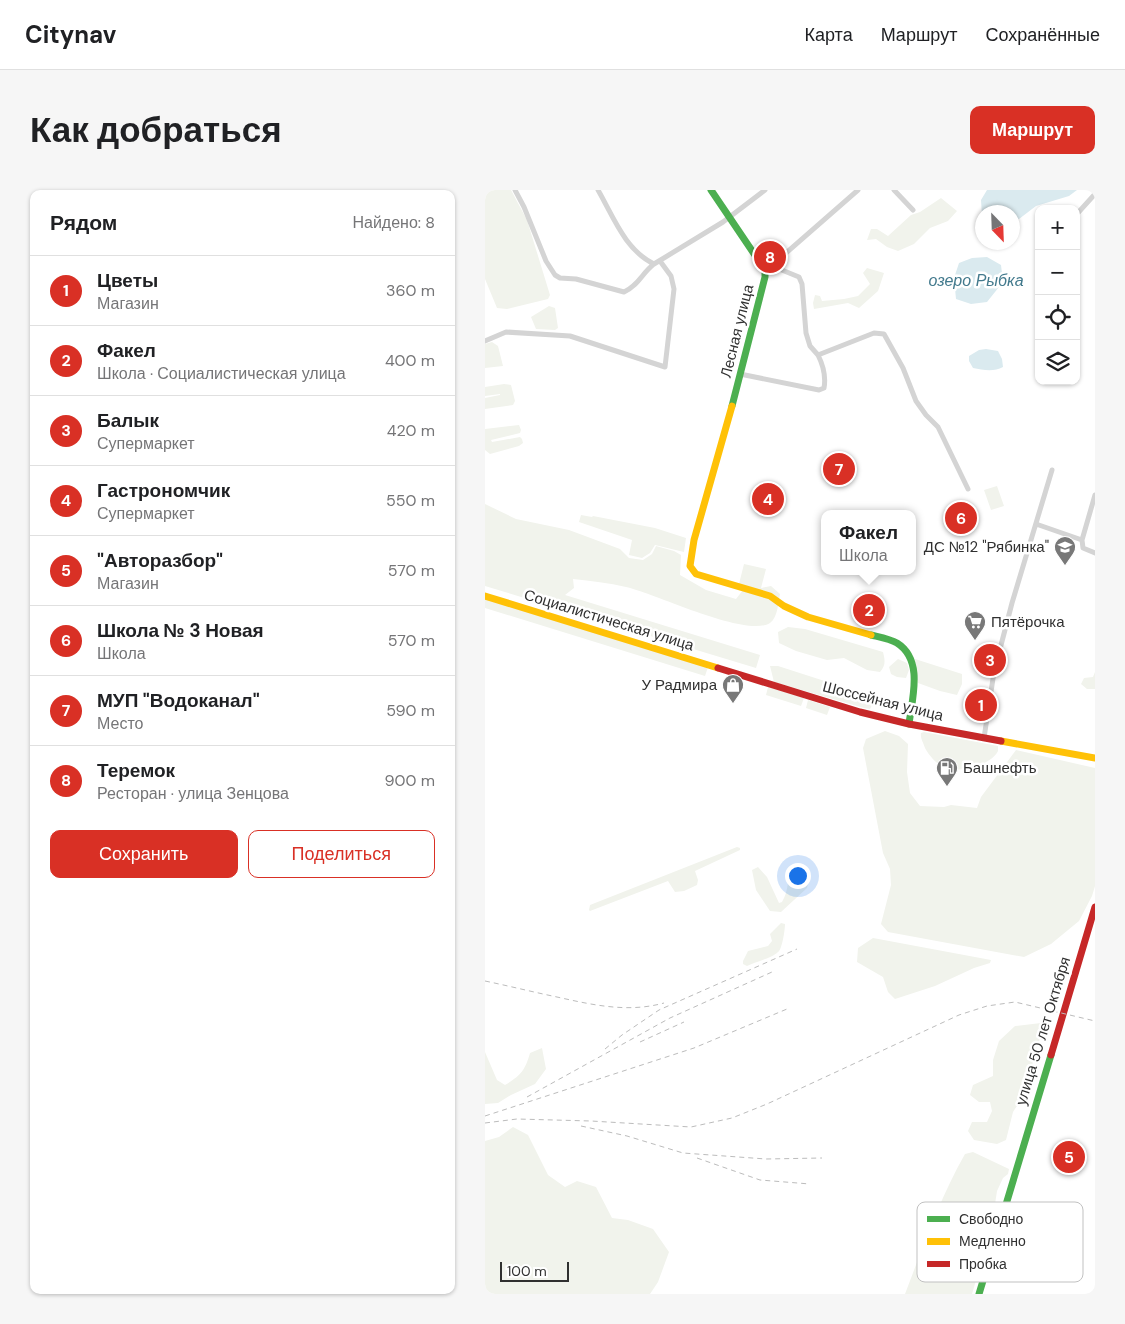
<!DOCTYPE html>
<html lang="ru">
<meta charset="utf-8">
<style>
body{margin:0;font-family:"DM Sans",sans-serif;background:#f6f6f6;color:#202124}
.controls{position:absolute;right:15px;top:15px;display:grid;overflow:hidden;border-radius:10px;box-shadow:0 1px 4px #0004}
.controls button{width:45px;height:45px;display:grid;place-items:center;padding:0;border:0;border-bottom:1px solid #e0e0e0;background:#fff;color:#202124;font:25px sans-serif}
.compass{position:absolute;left:490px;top:15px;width:45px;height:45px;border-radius:50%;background:#fff;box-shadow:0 1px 4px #0004;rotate:157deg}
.scale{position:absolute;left:15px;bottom:12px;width:69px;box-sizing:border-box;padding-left:5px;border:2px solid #303030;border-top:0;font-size:14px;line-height:18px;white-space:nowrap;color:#303030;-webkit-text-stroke:4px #fff;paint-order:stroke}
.you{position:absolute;left:312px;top:685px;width:18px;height:18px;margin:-12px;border:4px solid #fff;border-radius:50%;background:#1a73e8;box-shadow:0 0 0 8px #1a73e833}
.badge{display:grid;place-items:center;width:32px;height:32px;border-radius:50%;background:#d93025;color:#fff;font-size:16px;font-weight:700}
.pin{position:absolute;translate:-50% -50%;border:2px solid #fff;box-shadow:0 1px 5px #0006}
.popup{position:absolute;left:336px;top:320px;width:95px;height:65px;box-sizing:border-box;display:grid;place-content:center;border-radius:10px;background:#fff;filter:drop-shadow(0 1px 4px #0005);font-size:16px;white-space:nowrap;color:#757577}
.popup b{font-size:19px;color:#202124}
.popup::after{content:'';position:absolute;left:50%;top:100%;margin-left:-10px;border:10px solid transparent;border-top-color:#fff}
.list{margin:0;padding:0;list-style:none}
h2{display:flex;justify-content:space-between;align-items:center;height:65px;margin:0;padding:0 20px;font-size:21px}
h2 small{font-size:16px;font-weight:400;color:#757577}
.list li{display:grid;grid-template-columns:32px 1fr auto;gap:15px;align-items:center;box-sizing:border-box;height:70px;padding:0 20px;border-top:1px solid #e0e0e0}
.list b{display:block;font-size:19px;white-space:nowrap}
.list p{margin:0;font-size:16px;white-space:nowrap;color:#757577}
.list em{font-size:16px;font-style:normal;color:#757577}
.actions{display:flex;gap:10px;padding:15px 20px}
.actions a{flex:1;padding:11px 0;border:1px solid #d93025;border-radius:10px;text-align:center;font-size:18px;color:#d93025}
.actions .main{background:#d93025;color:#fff}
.icon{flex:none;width:28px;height:28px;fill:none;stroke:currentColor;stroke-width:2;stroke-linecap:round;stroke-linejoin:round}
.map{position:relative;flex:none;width:610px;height:1104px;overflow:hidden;border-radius:10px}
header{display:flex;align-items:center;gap:30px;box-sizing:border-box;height:70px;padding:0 25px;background:#fff;border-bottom:1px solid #e0e0e0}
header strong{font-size:24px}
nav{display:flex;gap:28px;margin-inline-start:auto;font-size:18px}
.intro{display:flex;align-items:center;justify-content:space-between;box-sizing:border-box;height:120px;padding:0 30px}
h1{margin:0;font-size:35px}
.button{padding:12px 22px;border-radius:10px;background:#d93025;color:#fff;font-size:18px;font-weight:700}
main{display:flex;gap:30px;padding:0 30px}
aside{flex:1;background:#fff;border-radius:10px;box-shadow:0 1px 4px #0004}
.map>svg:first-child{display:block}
.green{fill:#f1f3ec}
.water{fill:#daeaef}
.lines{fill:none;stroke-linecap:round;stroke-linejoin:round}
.street{stroke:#d4d4d4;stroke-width:5}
.fast{stroke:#4caf50;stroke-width:7}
.slow{stroke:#ffc107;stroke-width:7}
.jam{stroke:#c62828;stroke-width:7}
.rail{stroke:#bcbcbc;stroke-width:1;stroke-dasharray:5 4;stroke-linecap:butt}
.labels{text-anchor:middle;stroke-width:5;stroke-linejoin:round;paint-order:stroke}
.street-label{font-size:15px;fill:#303030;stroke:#fff}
.poi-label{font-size:15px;fill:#303030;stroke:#fff;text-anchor:end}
.water-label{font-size:16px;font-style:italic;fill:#437a8d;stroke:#fff}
.key{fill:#fff;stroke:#c1c1c1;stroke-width:1}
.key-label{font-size:14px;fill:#303030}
</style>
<header>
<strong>Citynav</strong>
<nav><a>Карта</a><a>Маршрут</a><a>Сохранённые</a></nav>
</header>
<div class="intro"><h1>Как добраться</h1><a class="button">Маршрут</a></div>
<main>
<aside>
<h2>Рядом<small>Найдено: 8</small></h2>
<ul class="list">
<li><span class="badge">1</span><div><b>Цветы</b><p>Магазин</p></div><em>360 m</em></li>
<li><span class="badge">2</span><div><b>Факел</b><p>Школа · Социалистическая улица</p></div><em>400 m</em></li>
<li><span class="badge">3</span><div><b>Балык</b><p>Супермаркет</p></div><em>420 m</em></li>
<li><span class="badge">4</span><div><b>Гастрономчик</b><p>Супермаркет</p></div><em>550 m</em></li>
<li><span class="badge">5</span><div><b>&quot;Авторазбор&quot;</b><p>Магазин</p></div><em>570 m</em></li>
<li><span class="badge">6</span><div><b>Школа № 3 Новая</b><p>Школа</p></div><em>570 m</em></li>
<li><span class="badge">7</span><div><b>МУП &quot;Водоканал&quot;</b><p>Место</p></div><em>590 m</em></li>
<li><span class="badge">8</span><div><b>Теремок</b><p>Ресторан · улица Зенцова</p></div><em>900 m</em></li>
</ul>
<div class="actions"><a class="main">Сохранить</a><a>Поделиться</a></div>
</aside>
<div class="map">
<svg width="610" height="1104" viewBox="0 0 610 1104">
<rect width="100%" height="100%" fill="#fff"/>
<path class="green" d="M0 0H26L42 30 65 105 63 109 22 119 12 118 0 89Z
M456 8 472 21 463 31 445 38 429 54 413 61 402 57 391 49 382 50 386 39H392L403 46 426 25 435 22Z
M382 78 399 83 393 101 374 118 363 113 329 119 328 113 330 105 335 106 337 111 359 109 373 106 385 94 378 83Z
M64 116 70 118 73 138 70 140 51 139 46 127Z
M7 152 13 156 18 176 0 178V154Z
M19 194 26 195 30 211 28 215 0 219V208L15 205V204L0 206V197Z
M34 235 36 240 35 243 6 250 7 252 35 247 37 249 38 253 34 256 5 264 0 260V239Z
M512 296 519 316 506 320 499 300Z
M0 314 31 329 84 340 135 359 144 368 158 370 167 364 171 356 189 361 196 365 195 385 221 400 251 409 258 400 271 399 254 394 259 374 281 379 276 398 286 396 295 404C293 413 293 427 285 433 261 448 169 403 141 397 124 393 106 391 88 389L89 398 80 405 275 465 271 478 0 396Z
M96 325 107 327 108 326 170 338 201 348 199 362 170 355 165 363 157 368 144 365 147 350 94 332Z
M0 409 223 477 220 486 0 418Z
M303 437 320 439 398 462C400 470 401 475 395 482L382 480 359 468 342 470 311 461 294 453 293 442Z
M413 469 422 473 424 480 421 488 412 487 406 484 404 477Z
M430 469 477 484V494L472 505 455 501 433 493Z
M285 476H293L383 505 388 513 385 519 379 518 289 492Z
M610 482V499H602L596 494 599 488 608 487Z
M283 497 319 508 316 516 281 505Z
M323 510 345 517 342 525 321 518Z
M400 541 414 546 423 554 422 582 425 603 435 616 459 617 466 615 492 618 496 607 531 560 610 578V696L607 706 594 731 566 754 539 767 403 742 396 734 406 695 405 679 398 663 378 558 381 549Z
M439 542 513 556V561C506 576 470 585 456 576 450 572 443 564 440 558 438 552 435 548 436 543Z
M252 657 255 658V660L210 681 213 690 212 695 199 701 190 702 183 691 105 721 104 720 105 715Z
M312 674 320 676 325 686 322 698 296 722 285 721 271 700 267 680 273 677 282 687 294 713 297 712C305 699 300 689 312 674Z
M296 733 300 734C300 740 297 760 293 762 287 768 270 772 262 776L258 774V771L263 761 283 756 287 751 285 744Z
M388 748 506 770 505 773 489 778 450 796 410 809 403 802 398 787 372 772 373 758Z
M556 833 558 842 549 863 546 885 539 905 528 922 521 950 512 954 489 950 483 941 487 932H502L507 921 505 912H494L485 905 488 895 508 886V870L514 851 530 836Z
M57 858 61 879 50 894 26 905 13 913 0 914V862L12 890 20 895C35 886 40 881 45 863Z
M28 937 43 945 63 985 80 997 92 991 111 997 127 1028 143 1030 168 1039 184 1062 173 1092 165 1104H0V951L14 947Z
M488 962 524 979 523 984 518 988 512 1001 506 1040 487 1104H420C438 1057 455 1008 480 964Z"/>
<path class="water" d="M502 0H592L584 6 551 16 534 29 528 28V22H498L497 26 496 10Z
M502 67 516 75 518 92 502 112 486 114 471 109 469 88 474 73 487 68Z
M501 159 513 161 517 169 518 177C509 182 498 180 488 178L484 171V166L494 160Z"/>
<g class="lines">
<path class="street" d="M30 0 39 17 61 71 70 85 75 88 91 89 139 102C154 95 157 83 169 74L238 32 280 0
M113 0C128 26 140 60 169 74
M409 0 428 20
M591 25 610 4
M287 76 314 87 317 94 321 143 325 156 333 165 389 143 399 144 418 178 431 211 441 225 453 237 483 299
M285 77 373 0
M0 151 21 142 85 146 180 177 189 99 186 86 175 71
M255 184 334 200 339 198C341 187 338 175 333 165
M610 305 597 350 598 358 610 363
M551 334 597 350
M499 548 509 482 527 413 567 280"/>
<path class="fast" d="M226 0 280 80V87L247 216
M386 445C394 447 405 449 412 453 439 470 427 509 424 534
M494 1104 566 865"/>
<path class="slow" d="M247 216 209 350 205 376 211 384 285 406 299 416 323 427 386 445
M0 406 233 478
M516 551 610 568"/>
<path class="jam" d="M233 478 375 522 424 534 516 551
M566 865 610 717"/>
<path class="rail" d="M0 791C24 796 48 802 72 807 108 815 143 823 179 813
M155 852 199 832
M120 859 137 845 174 820 312 759
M42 907 185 828 287 782
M0 926 209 858 302 819
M0 933 32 929 106 931 206 937 247 928 282 914 474 825 502 816 530 812 610 831
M96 936 142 946 198 963 281 969 337 968
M212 968 275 990 325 994"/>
</g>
<defs>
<g id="school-pin" transform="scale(1.125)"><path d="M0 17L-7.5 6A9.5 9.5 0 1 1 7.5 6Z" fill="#787878" stroke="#fff"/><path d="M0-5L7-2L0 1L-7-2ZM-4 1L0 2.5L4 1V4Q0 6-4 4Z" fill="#fff"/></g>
<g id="supermarket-pin" transform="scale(1.125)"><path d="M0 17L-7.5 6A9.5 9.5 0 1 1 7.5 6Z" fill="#787878" stroke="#fff"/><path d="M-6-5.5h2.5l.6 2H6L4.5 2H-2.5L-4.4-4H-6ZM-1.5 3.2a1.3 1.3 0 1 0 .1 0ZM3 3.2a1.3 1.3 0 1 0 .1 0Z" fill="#fff"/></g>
<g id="shop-pin" transform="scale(1.125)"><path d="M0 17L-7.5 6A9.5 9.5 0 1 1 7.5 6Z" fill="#787878" stroke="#fff"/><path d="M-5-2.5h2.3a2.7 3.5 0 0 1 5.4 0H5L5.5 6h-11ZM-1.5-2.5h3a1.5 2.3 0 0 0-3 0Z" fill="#fff"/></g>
<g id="fuel-pin" transform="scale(1.125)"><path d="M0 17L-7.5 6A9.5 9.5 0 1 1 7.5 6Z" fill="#787878" stroke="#fff"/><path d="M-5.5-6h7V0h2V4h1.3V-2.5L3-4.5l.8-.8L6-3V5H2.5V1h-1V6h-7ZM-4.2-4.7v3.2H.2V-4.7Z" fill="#fff"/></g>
</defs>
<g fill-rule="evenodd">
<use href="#school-pin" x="580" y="357"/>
<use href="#supermarket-pin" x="490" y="432"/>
<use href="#shop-pin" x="248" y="495"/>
<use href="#fuel-pin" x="462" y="578"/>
</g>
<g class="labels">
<g class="street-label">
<text transform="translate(252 141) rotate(-76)" y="5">Лесная улица</text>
<text transform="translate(124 430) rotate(17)" y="5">Социалистическая улица</text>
<text transform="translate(398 511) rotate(14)" y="5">Шоссейная улица</text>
<text transform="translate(558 841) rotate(-73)" y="5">улица 50 лет Октября</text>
</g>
<g class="poi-label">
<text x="564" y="362">ДС №12 "Рябинка"</text>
<text x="506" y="437" text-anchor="start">Пятёрочка</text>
<text x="232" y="500">У Радмира</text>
<text x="478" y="583" text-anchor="start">Башнефть</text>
</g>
<g class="water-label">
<text x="491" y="96">озеро Рыбка</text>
</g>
</g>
<rect x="432" y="1012" width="166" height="80" rx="8" class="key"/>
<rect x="442" y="1026" width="23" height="6" fill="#4caf50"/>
<rect x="442" y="1048" width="23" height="7" fill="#ffc107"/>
<rect x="442" y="1071" width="23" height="6" fill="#c62828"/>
<g class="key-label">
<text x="474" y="1034">Свободно</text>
<text x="474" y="1056">Медленно</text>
<text x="474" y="1079">Пробка</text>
</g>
</svg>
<div class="controls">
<button>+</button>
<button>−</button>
<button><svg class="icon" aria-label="locate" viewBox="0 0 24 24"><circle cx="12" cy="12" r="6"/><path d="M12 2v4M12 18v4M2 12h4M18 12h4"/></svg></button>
<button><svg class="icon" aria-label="layers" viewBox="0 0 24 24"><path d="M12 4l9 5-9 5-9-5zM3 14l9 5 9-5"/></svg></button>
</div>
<svg class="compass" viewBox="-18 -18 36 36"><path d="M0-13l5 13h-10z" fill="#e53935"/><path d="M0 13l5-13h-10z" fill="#757577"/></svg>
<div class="scale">100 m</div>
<div class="you"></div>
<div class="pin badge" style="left:496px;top:515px">1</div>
<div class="pin badge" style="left:384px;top:420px">2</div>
<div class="popup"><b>Факел</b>Школа</div>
<div class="pin badge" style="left:505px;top:470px">3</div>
<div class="pin badge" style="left:283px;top:309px">4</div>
<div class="pin badge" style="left:584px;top:967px">5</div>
<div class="pin badge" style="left:476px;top:328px">6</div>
<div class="pin badge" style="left:354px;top:279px">7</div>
<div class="pin badge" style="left:285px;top:67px">8</div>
</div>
</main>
